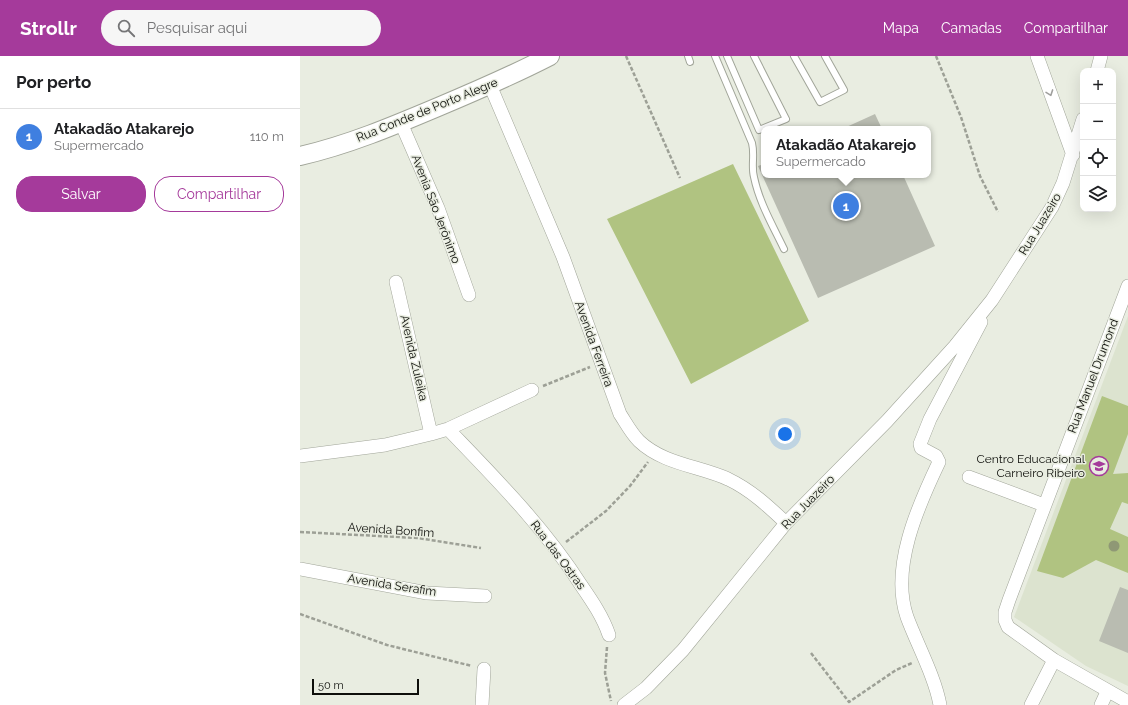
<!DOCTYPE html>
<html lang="pt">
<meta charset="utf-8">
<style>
body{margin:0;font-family:Raleway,sans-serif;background:#f6f6f6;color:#202124}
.controls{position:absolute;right:12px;top:12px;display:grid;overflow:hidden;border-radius:8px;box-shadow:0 4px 16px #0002}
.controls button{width:36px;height:36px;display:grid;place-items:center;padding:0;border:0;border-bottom:1px solid #e0e0e0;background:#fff;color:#202124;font:20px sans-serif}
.scale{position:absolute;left:12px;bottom:10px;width:107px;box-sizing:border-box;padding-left:4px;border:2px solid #0e0f0b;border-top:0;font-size:11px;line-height:14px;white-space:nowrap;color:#0e0f0b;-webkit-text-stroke:3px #e9ede1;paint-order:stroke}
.you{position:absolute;left:485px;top:378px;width:14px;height:14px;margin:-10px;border:3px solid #fff;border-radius:50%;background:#1a73e8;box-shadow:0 0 0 6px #1a73e833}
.badge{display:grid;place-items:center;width:26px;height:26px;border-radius:50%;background:#a53a9b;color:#fff;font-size:13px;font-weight:700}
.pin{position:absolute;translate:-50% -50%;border:2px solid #fff;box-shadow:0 1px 4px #0006}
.popup{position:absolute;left:461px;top:70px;width:170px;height:52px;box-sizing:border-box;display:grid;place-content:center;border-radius:8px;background:#fff;filter:drop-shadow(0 1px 3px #0005);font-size:13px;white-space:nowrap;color:#757577}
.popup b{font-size:15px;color:#202124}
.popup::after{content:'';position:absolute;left:50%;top:100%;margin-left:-8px;border:8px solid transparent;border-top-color:#fff}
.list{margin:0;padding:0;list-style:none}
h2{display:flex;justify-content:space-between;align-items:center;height:52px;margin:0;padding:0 16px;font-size:17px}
h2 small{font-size:13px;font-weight:400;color:#757577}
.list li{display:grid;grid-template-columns:26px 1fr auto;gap:12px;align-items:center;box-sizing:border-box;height:56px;padding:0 16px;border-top:1px solid #e0e0e0}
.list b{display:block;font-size:15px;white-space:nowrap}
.list p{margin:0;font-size:13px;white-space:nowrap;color:#757577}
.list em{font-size:13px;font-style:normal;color:#757577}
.actions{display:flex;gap:8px;padding:12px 16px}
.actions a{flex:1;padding:9px 0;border:1px solid #a53a9b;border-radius:16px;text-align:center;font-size:14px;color:#a53a9b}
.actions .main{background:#a53a9b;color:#fff}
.icon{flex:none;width:22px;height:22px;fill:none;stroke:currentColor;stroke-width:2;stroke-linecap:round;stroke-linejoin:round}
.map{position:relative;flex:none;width:828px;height:649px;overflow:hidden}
header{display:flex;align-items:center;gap:24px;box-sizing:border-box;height:56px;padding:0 20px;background:#a53a9b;color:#fff}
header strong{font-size:19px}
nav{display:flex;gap:22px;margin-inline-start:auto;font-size:14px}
.search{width:280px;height:36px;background:#f6f6f6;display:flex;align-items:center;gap:10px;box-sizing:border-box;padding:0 14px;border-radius:22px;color:#757577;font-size:15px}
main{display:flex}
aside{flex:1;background:#fff}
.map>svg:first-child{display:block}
.built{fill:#dce3cf}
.green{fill:#b0c381}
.building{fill:#b9bcb1}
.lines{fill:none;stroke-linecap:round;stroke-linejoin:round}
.service-casing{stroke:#a1a599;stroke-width:8}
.minor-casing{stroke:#a1a599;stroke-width:14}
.secondary-casing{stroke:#a1a599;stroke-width:20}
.path{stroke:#9da096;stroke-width:2.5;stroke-dasharray:4 2;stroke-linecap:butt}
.service{stroke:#fff;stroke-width:6}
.minor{stroke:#fff;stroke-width:13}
.secondary{stroke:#fff;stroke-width:18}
.tree{fill:#8f9875}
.oneway{stroke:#9f9f9d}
.labels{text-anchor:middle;stroke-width:3;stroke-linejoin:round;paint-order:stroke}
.street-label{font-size:12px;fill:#0e0f0b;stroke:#e9ede1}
.poi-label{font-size:12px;fill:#0e0f0b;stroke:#e9ede1;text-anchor:end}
</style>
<header>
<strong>Strollr</strong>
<div class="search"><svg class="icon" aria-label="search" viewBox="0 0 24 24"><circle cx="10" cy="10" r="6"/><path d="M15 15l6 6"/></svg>Pesquisar aqui</div>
<nav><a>Mapa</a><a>Camadas</a><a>Compartilhar</a></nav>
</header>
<main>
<aside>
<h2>Por perto<small></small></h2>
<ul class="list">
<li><span class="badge" style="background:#3f7fe0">1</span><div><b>Atakadão Atakarejo</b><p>Supermercado</p></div><em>110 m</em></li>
</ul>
<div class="actions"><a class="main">Salvar</a><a>Compartilhar</a></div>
</aside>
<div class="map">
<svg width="828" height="649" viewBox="0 0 828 649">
<rect width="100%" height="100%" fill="#e9ede1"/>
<path class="built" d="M828 260V630L786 610 714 561Z"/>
<path class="green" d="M433 108 509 265 391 328 307 163Z
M802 340 828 350V378L813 418 828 417V448L822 446 810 473 828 481V517L796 504 763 522 737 515Z"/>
<path class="building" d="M575 58 582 73H542Z
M464 108V119H603L635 190 518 242 458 110Z
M820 531 828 534V597L799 585Z"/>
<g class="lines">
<g class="service-casing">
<path id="service" d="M388 0 390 6
M415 0 452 87C455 99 451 110 454 121 459 146 473 170 484 193
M427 0 459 74 486 63 454 0
M494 0 520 46 544 34 525 0"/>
</g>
<g class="minor-casing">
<path id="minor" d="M737 0 773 99
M797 15 801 0
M190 29 263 201 320 358C326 367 331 377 339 385 363 408 399 410 428 423 451 434 468 450 486 467
M101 67 138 152 169 239
M96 226 131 378
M828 230 709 544 705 556V564L708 571 754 604 828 646
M148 373C195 422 244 471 281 529 292 545 303 561 309 579
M0 400 85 389 131 378 148 373 232 334
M669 421 744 449
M0 513 127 537 185 540
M182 649 184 613
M324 649 346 632 383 594 486 467 587 365 655 290 692 244 752 151 763 127 783 63
M640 649C635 621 617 588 607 561 590 512 618 450 639 406L636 400 621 392 620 388 630 363 681 266
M731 649 754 604
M801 649 807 636"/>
</g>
<g class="secondary-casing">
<path id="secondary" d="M0 100C48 89 93 70 138 51 176 35 213 19 250 0"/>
</g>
<path class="path" d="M326 0 380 122
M636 0 661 61 680 120 698 156
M243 330 290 311
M0 476 118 482 181 492
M266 486 306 455 330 430 348 406
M0 558 87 589 172 610
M307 591 305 617 311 645
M511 597 549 646 596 614 612 607"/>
<use href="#service" class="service"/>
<use href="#minor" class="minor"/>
<use href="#secondary" class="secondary"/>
</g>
<circle class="tree" cx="814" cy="490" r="5.5"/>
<defs><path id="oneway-chevron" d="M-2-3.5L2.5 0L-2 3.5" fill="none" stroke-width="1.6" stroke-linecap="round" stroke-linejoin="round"/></defs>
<use class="oneway" href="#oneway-chevron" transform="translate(750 37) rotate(70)"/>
<defs>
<g id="school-ring" transform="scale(1)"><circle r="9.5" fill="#e9ede1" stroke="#a53a9b" stroke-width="1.5"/><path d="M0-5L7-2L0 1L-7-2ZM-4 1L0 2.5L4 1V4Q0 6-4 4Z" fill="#a53a9b"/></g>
</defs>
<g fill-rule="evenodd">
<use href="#school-ring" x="799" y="410"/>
</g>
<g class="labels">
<g class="street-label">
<text transform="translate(127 54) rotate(-22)" y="4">Rua Conde de Porto Alegre</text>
<text transform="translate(136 153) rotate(69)" y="4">Avenia São Jerônimo</text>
<text transform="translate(740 168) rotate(-59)" y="4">Rua Juazeiro</text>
<text transform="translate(294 288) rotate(70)" y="4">Avenida Ferreira</text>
<text transform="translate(114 302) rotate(77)" y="4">Avenida Zuleika</text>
<text transform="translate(793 320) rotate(-69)" y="4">Rua Manuel Drumond</text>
<text transform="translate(508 446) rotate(-46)" y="4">Rua Juazeiro</text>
<text transform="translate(91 474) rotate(4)" y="4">Avenida Bonfim</text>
<text transform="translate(258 499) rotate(53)" y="4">Rua das Ostras</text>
<text transform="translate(92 529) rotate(9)" y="4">Avenida Serafim</text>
</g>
<g class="poi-label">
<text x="785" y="407">Centro Educacional<tspan x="785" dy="14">Carneiro Ribeiro</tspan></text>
</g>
</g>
</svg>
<div class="controls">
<button>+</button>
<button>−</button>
<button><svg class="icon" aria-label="locate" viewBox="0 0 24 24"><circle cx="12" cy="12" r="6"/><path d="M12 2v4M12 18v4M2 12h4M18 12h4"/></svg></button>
<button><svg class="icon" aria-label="layers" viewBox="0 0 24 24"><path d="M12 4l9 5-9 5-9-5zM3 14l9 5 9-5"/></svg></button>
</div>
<div class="scale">50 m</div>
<div class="you"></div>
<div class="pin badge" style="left:546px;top:150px;background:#3f7fe0">1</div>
<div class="popup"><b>Atakadão Atakarejo</b>Supermercado</div>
</div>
</main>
